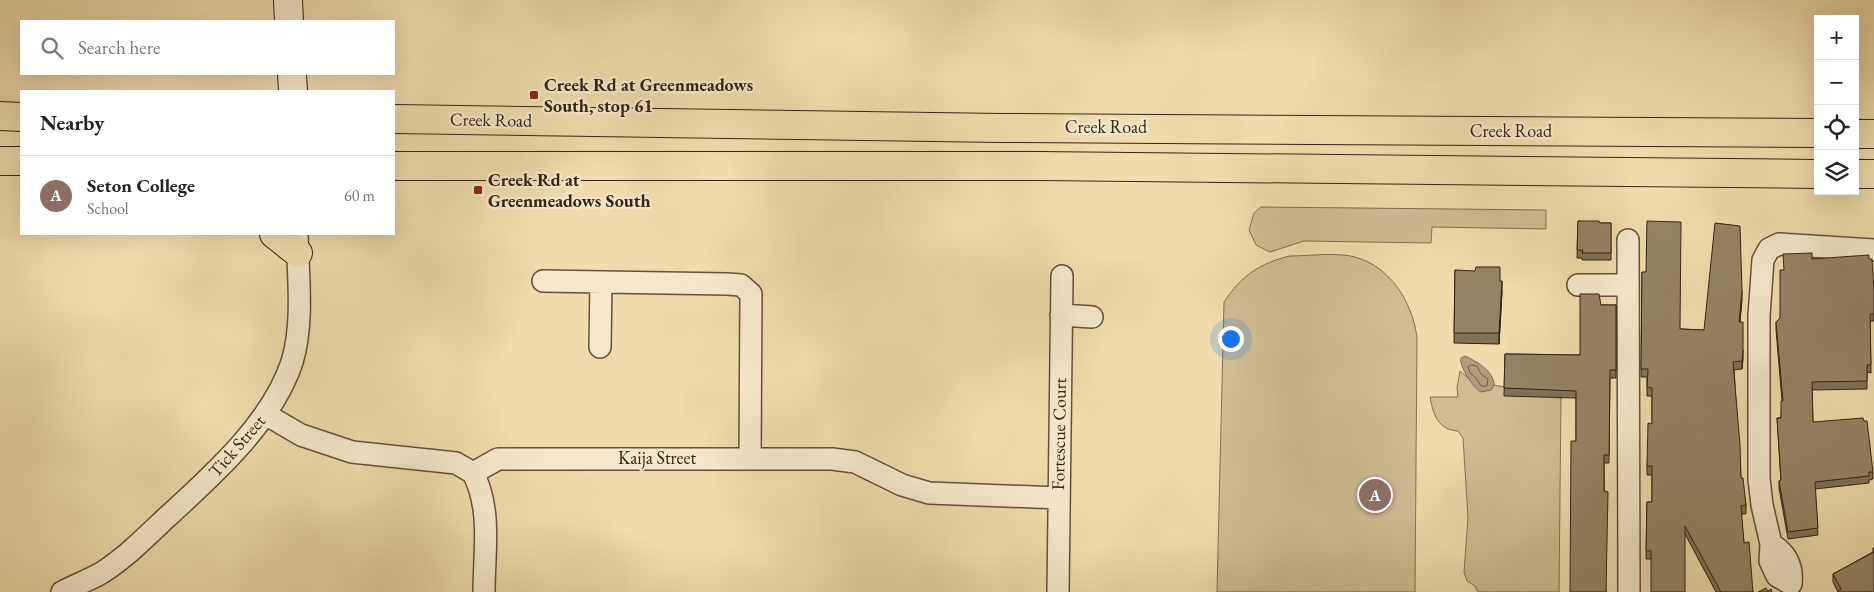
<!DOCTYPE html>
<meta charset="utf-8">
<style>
body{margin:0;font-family:"EB Garamond",serif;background:#f6f6f6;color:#222}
.controls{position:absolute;right:15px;top:15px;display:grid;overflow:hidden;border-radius:0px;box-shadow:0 5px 20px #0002}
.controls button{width:45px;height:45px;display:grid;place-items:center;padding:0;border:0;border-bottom:1px solid #e0e0e0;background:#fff;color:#222;font:25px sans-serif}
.you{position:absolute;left:1230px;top:338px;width:18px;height:18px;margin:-12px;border:4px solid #fff;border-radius:50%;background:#1a73e8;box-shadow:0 0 0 8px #1a73e833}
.badge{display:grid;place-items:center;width:32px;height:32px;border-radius:50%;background:#8f2418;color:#fff;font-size:16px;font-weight:700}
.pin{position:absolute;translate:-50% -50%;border:2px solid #fff;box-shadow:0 1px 5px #0006}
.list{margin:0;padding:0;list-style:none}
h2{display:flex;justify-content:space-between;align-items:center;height:65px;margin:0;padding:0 20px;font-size:21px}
h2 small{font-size:16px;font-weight:400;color:#767676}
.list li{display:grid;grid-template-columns:32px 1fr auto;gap:15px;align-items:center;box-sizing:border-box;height:80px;padding:0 20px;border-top:1px solid #e0e0e0}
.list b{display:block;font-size:19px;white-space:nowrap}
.list p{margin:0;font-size:16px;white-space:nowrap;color:#767676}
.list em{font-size:16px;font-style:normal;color:#767676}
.icon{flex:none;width:28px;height:28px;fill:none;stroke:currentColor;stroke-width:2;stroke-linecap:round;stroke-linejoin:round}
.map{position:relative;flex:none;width:1874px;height:592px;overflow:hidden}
.search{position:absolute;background:#fff;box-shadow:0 5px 20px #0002;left:20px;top:20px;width:375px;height:55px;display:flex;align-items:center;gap:12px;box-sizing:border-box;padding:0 18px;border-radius:0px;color:#767676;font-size:19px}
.panel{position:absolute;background:#fff;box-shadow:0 5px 20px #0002;left:20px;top:90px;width:375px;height:145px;border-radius:0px}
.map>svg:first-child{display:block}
.green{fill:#cfbc93;stroke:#817053}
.water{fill:#af9c79;stroke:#7d6c50}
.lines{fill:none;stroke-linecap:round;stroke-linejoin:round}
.shore{stroke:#716046;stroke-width:1}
.street-casing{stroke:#62513a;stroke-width:24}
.secondary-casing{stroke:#332313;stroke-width:30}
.primary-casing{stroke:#332313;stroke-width:30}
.street{stroke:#f5e8ca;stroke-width:21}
.secondary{stroke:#f5e8ca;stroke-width:28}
.primary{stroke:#efdbad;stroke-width:28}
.wall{fill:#807155;stroke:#332313}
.shaded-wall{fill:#685c45;stroke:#332313}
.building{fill:#958363;stroke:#332313}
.poi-dot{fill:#8f2418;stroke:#f5e8ca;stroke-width:2}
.labels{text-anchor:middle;stroke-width:4.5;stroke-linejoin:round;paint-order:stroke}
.poi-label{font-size:18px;font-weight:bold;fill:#332313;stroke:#f5e8ca;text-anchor:start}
.street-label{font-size:18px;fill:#332313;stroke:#f5e8ca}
</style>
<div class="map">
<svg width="1874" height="592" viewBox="0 0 1874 592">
<rect width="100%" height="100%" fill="#efdbad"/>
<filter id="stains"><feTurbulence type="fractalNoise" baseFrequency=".004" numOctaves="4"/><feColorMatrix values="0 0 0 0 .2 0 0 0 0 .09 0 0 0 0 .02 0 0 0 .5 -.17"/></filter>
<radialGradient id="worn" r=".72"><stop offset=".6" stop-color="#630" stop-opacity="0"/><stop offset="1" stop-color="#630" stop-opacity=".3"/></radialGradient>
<path class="green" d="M1261 207 1546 210V229L1432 227 1431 243 1304 241 1270 252 1256 245 1249 230 1254 213Z
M1290 256C1308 256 1338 252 1355 257 1391 267 1412 302 1417 337L1415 592H1217L1224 302C1241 276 1260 263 1290 256Z
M1460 371 1474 383 1491 390 1494 385 1561 398 1559 592H1478L1475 586 1467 581 1464 572 1468 518 1463 438 1458 431C1438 430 1433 414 1430 397H1458L1457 388Z"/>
<path class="water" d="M1465 356C1476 361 1494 371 1494 385L1491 390 1481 392C1473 387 1459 367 1461 358Z"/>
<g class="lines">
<path class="shore" d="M1471 365 1477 366 1481 374 1488 379 1487 386H1481L1476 378 1470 373 1468 367Z"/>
<g class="street-casing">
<path id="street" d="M1628 240 1629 592
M543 281 727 284 741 285 751 294 750 458
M1578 285H1628
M1061 315 1092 317
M600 347 601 282
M265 414 301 435 352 452 456 463 473 473 498 459H832L855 462 902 485 929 493 1059 498
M473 473C492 509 484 553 484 592
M1771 544C1786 553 1793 566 1791 584L1777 576 1770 561 1771 544 1762 505 1759 479V315L1763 260 1769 249 1779 244 1874 250
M62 592C75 585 90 580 103 572 126 557 146 537 166 518 212 476 272 423 292 362 304 323 298 275 297 234
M1058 592 1062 276"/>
</g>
<g class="secondary-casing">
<path id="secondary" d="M288 0 289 21
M292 74 293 91"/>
</g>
<g class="primary-casing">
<path id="primary" d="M0 116 21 117
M394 119 1001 128 1818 133
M1855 134H1874
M0 161H21
M394 166H1039L1818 174
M1855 174H1874
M274 234 298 253"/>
</g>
<use href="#street" class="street"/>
<use href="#secondary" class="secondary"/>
<use href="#primary" class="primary"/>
</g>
<path class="wall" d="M1578 221 1600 223H1611V260H1582V258H1577Z
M1812 259 1874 290V321H1870L1871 373 1867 372V389L1812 390 1813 422 1873 472V479L1869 480V483L1815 489 1818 535 1788 539 1779 488V481H1781L1777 418H1781L1782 401 1776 330V322L1780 318 1784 270Z
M1455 270 1500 281 1502 292 1499 344 1454 343Z
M1642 272 1680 329 1704 330 1742 299 1740 322 1743 358 1742 369 1734 370 1741 478 1746 505V514H1741L1744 543 1753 592H1716L1685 534 1651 559H1646L1647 502H1652V475H1647V466L1652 424V396H1647V377H1641Z
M1601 305H1616V378H1610L1609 463H1604L1606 592 1576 441V398L1504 396 1505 354 1580 355Z
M1873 548H1874V592H1838L1833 582V574L1873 552Z"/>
<path class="shaded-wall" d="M1502 281V292L1499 344V333Z
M1742 291V299L1739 330V322Z
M1743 350V358L1742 369V361Z"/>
<path class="building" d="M1578 221H1599L1600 223H1611V253H1582L1583 250H1577Z
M1647 221 1681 222 1680 329 1704 330 1715 223 1740 226 1742 291 1739 322H1743V350L1742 361 1733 362 1740 445 1741 478H1743L1746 505 1741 506 1744 543 1749 542 1753 592H1721L1685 526V592H1651V551H1646L1647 502H1652V466H1647L1648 423 1652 424V388L1647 387 1648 369H1641L1642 272H1646Z
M1812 253V259L1869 255V259H1872L1874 290V314H1870L1871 365H1867V381L1812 382 1813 422 1863 418 1864 421H1867L1873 472H1869V476L1815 482 1818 528 1788 532 1779 481 1781 480 1777 418H1781V401H1783L1776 322 1780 318V270H1784L1783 254Z
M1476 267H1500V281H1502L1499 333H1454L1455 270 1475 271Z
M1580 294H1599L1601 305H1616V370H1610L1609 455H1604V491L1608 492 1606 592H1570L1571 441H1576V391L1504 388 1505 354 1580 355Z
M1874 552V592H1838V591L1841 589 1833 574Z
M1766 588 1768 591 1771 589 1772 592H1758Z"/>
<g class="poi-dot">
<rect x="529" y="90" width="10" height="10" rx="2.5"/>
<rect x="473" y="185" width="10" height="10" rx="2.5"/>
</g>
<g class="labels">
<g class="poi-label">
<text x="544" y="91">Creek Rd at Greenmeadows<tspan x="544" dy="21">South, stop 61</tspan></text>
<text x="488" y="186">Creek Rd at<tspan x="488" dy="21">Greenmeadows South</tspan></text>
</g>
<g class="street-label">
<text transform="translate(491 120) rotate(1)" y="6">Creek Road</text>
<text x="1106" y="133">Creek Road</text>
<text x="1511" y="137">Creek Road</text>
<text transform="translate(1059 434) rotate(-89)" y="6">Fortescue Court</text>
<text transform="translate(237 446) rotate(-49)" y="6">Tick Street</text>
<text x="657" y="464">Kaija Street</text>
</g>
</g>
<rect width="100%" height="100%" filter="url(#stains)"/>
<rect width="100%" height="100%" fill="url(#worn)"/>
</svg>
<div class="controls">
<button>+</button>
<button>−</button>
<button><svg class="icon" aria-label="locate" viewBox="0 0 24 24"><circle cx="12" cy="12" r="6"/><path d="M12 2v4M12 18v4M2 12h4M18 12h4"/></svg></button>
<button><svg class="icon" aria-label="layers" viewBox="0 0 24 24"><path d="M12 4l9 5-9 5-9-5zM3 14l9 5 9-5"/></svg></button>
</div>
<div class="you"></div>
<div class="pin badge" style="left:1375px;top:495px;background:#8d6e63">A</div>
<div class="search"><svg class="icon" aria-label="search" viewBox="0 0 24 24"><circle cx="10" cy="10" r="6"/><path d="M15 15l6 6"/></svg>Search here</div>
<section class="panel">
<h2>Nearby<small></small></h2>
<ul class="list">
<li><span class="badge" style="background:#8d6e63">A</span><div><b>Seton College</b><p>School</p></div><em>60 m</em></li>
</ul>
</section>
</div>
